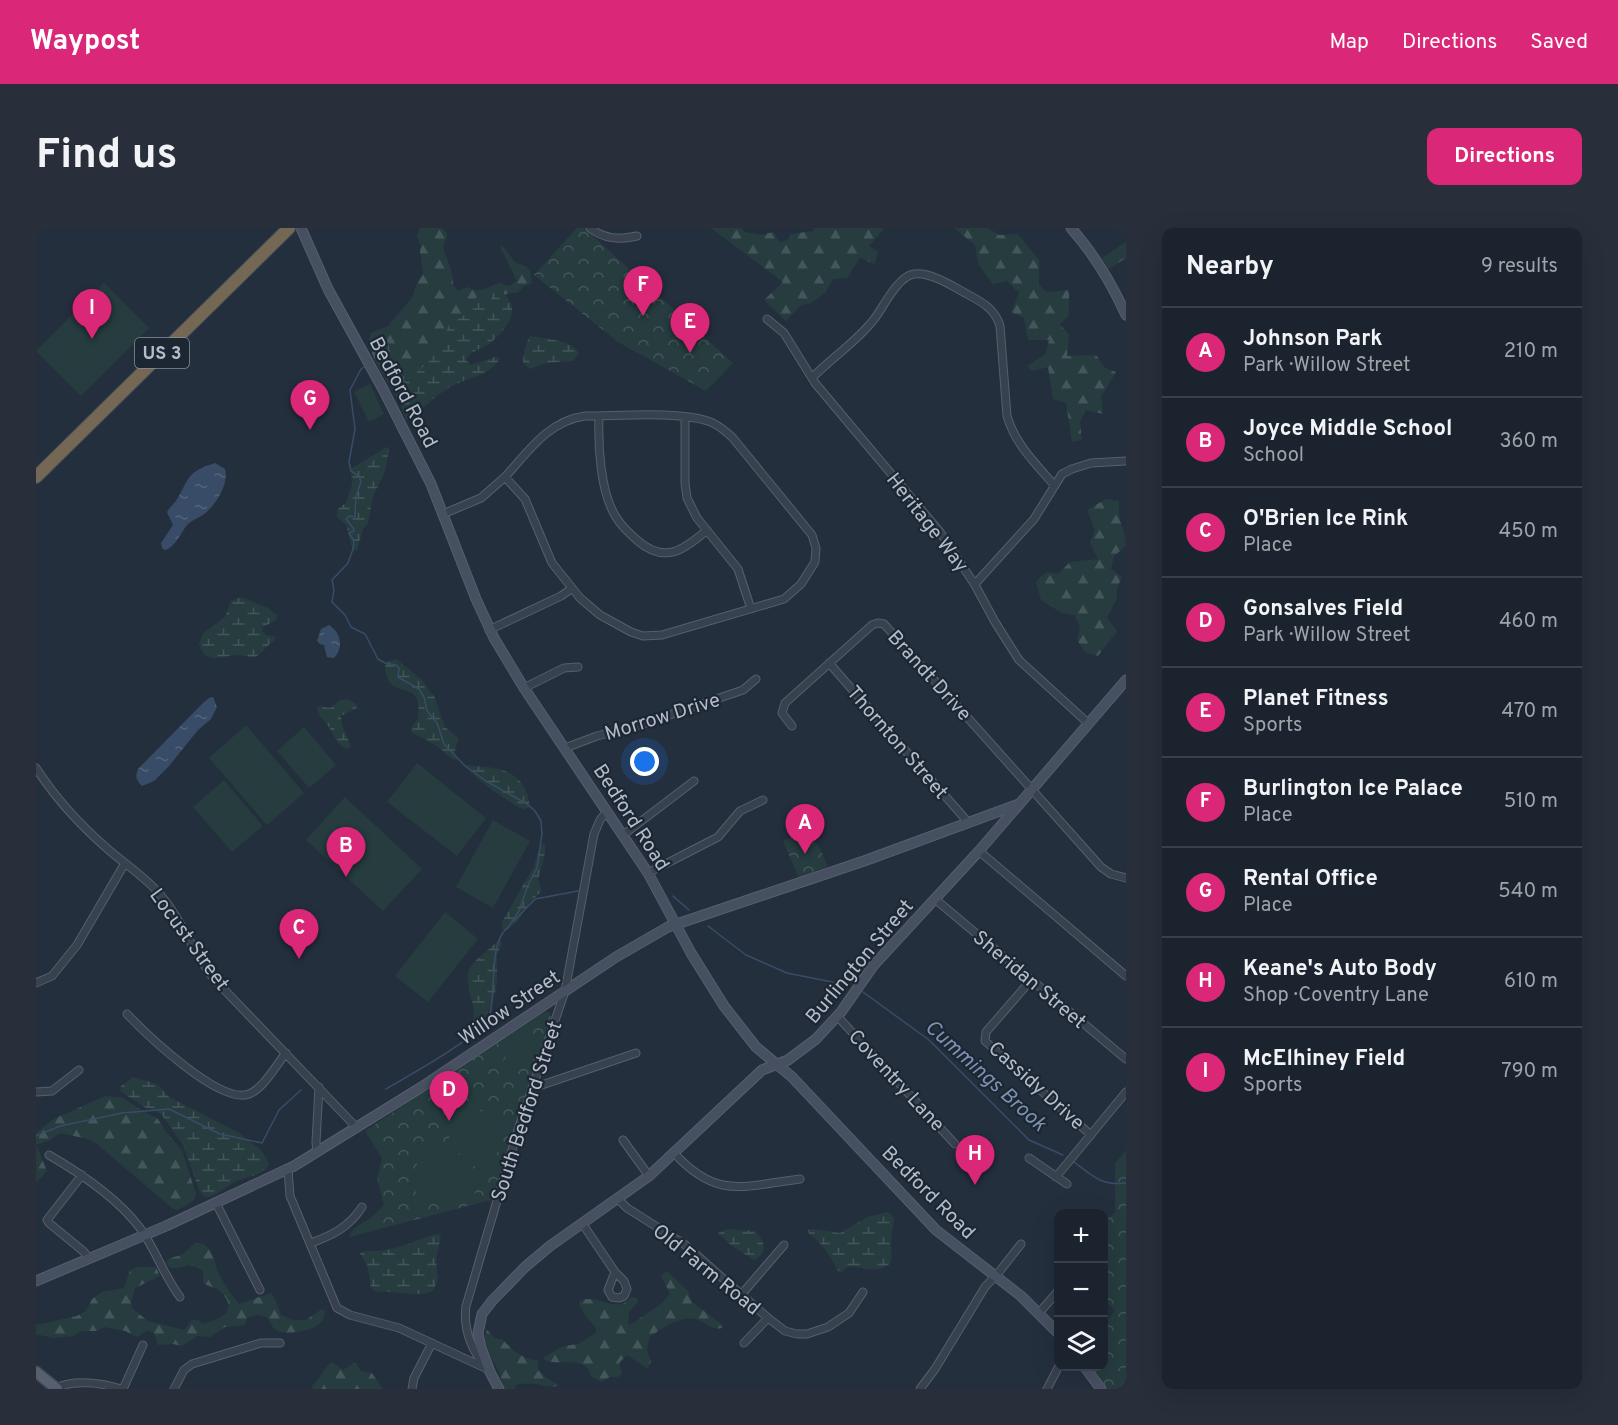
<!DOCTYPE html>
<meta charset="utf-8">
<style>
body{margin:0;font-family:Overpass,sans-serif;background:#282f3a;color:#f1f3f6}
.controls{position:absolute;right:18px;bottom:18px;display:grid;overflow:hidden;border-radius:12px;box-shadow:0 6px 24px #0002}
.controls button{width:54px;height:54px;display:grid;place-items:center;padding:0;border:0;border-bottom:2px solid #39404a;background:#1b232e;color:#f1f3f6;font:30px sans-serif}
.you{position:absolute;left:609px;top:534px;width:21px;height:21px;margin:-15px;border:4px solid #fff;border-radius:50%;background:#1a73e8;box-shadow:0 0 0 9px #1a73e833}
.badge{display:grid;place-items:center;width:39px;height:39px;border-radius:50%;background:#db2777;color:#fff;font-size:20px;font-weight:700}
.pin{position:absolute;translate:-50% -50px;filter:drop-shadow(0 2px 3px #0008)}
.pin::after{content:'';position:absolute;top:32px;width:21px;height:18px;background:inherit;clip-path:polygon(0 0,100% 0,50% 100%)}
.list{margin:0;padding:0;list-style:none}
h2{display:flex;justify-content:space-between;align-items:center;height:78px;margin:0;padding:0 24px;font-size:26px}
h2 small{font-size:20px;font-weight:400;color:#a0a4aa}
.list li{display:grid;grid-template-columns:39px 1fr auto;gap:18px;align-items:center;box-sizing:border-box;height:90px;padding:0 24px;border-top:2px solid #39404a}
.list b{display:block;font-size:22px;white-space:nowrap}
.list p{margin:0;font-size:20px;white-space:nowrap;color:#a0a4aa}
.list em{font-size:20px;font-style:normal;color:#a0a4aa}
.icon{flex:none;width:33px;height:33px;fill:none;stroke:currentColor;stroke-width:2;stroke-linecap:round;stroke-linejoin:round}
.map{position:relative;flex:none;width:1090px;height:1161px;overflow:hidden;border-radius:12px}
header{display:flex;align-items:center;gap:36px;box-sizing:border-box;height:84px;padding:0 30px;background:#db2777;color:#fff}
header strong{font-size:28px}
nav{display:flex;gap:33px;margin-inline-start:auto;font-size:21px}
.intro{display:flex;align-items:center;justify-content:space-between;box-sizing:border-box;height:144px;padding:0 36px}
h1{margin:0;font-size:42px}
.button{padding:15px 27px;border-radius:12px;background:#db2777;color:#fff;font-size:21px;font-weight:700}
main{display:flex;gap:36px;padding:0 36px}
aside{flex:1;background:#1b232e;border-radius:12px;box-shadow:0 6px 24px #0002}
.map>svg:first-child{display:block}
.forest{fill:url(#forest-firs)}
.wetland{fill:url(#wetland-marsh)}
.park{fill:url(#park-crowns)}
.garden{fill:#263c3f}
.water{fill:url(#water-ripples)}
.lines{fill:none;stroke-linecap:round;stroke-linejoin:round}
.stream{stroke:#394c67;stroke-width:1.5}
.street-casing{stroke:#565f6c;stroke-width:9}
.secondary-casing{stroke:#565f6c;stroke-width:11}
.primary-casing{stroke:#414a57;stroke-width:13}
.highway-casing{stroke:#434c59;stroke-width:14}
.street{stroke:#38414e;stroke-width:7}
.secondary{stroke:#465061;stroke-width:9}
.primary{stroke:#56606e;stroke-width:10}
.highway{stroke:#746855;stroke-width:12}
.labels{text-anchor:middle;stroke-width:4.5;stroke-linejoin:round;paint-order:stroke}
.shield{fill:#1d2633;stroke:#878f9c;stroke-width:1.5}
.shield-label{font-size:18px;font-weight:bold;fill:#b4bcc9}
.street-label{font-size:20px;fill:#b4bcc9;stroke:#1d2633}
.water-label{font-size:21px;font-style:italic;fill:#7c92b1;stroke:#1d2633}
</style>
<header>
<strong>Waypost</strong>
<nav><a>Map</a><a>Directions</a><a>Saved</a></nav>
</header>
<div class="intro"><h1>Find us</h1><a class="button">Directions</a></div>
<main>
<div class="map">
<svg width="1090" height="1161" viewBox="0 0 1090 1161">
<defs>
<pattern id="forest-firs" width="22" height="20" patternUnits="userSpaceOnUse" patternTransform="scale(1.5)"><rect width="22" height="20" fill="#263c3f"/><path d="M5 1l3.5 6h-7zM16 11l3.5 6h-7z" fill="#435659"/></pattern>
<pattern id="wetland-marsh" width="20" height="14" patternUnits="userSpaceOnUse" patternTransform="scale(1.5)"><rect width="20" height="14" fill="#263c3f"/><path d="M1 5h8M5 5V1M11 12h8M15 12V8" fill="none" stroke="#435659"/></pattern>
<pattern id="park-crowns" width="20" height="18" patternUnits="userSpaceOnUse" patternTransform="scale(1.5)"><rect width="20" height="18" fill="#263c3f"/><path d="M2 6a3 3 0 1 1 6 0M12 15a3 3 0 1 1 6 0" fill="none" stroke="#435659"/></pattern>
<pattern id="water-ripples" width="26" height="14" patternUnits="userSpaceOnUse" patternTransform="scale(1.5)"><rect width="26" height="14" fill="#394c67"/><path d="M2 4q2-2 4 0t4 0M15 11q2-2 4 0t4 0" fill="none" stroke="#53647b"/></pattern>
</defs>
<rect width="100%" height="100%" fill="#242f3e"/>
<path class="forest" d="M384 0H406L411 5V9L407 18C410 31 418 44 417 57L422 63 432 59C443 67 452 59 463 55L472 58 481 53 468 26 465 23V16L479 34 491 39 494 42 496 55 488 58 482 65H473L469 67 401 148 352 153 339 133 332 115 335 105 352 98 376 70 381 55 387 45 384 23 385 18 381 8Z
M675 0H706L708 4 726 7 737 4 744 14 752 12 754 6 778 3 777 0H846L847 2 833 18 842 24 839 36 824 30 811 50 797 51 789 65 775 75 765 77 750 93 728 72 747 54Z
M918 0H952L963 7 982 6 1003 32V57L1011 64 1033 62V88L1024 96 1033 107 1031 128 1060 127 1069 140 1080 144 1065 169 1067 186 1050 182 1044 194 1046 212 1036 214 1030 175 1017 171 1012 139 996 143 991 138 1010 126 1013 112H992L988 90 975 84 983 65 971 53 957 56 942 36 939 17Z
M1070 271 1083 273C1081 295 1090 300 1090 318L1078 328 1075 341 1086 349 1081 360V370L1071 390 1081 403 1062 428 1049 424 1041 412 1044 398 1038 387 1026 385 1005 372 1000 354 1005 348 1012 344 1022 346 1034 334 1062 331 1054 315 1059 302 1051 282Z
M69 868 87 870 110 885 121 890 132 906 146 922 160 966C159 975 149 978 141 982L136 980 60 915 52 911 24 905 12 913 0 917 11 943 0 955V905L18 891Z
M160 1015C164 1015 167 1015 170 1018 177 1023 179 1036 182 1044 185 1051 198 1071 203 1076L235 1065 240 1073 245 1087 257 1092H270L286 1081 290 1084C288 1088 287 1093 283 1096 275 1103 251 1107 242 1103 235 1100 235 1093 230 1089L222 1087 211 1090 209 1097 189 1099 174 1109 161 1108 146 1118 137 1116 122 1117 118 1105 111 1102 102 1109 89 1103 68 1099 61 1103H46L37 1108 17 1110 0 1106V1097L41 1088 50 1083 56 1071 66 1064 88 1060 94 1042 102 1039H120L124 1048 99 1060 95 1075 97 1081 112 1093 148 1102 156 1092H163L166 1096C177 1093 198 1088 191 1072 189 1068 185 1063 181 1061 177 1059 172 1058 167 1055V1043C148 1031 149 1043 133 1039L130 1034C136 1027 142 1030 148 1025 153 1021 155 1018 160 1015Z
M631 1043 652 1063 656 1074 684 1095 688 1099C678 1104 671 1095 662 1092 646 1086 624 1101 613 1110L611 1123 615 1133 612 1141 591 1127 583 1135 586 1145 582 1149H574L565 1154 555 1148C551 1126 523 1139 509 1132L508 1129 528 1118 542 1116 560 1105V1100L548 1086 543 1076 544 1073C562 1064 580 1088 595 1069L601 1070 602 1074 593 1084 592 1097 596 1096 626 1075 634 1066 625 1048Z
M451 1102 459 1110 467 1112 478 1123 490 1130 502 1133V1142L512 1151 522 1156V1158C510 1161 498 1152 480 1157L479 1161H469C466 1154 464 1145 460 1138 454 1128 446 1115 451 1102Z
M296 1134 307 1142 318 1135 321 1136 325 1143 336 1145 347 1161H277L276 1158C284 1151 287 1141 296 1134Z"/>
<path class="wetland" d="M462 62C469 65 472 69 475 76 481 90 464 107 453 116 445 122 434 122 430 132L435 137 459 129 464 130C455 148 432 149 416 158 407 163 396 171 389 178 382 183 379 190 370 192L364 175 343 140 344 123 353 117 355 130 360 135 370 136 375 150 392 134 403 120 413 97 433 84 441 68 444 67 451 76 454 75 457 65Z
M494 108C507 110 540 113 543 126L537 133 509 135 494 141 487 135C487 128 490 114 494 108Z
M351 219 353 220 349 244 337 268 332 295 327 301 321 322 317 323 310 297 301 289C300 280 304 279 310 275L316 256 315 243 316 240Z
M205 369 232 380 241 387 240 392 227 399 226 403 230 407 239 408 238 413C231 417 226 426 219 429 214 430 206 427 200 427 184 428 170 438 163 416L167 405 189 389 195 373Z
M360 431 385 451 399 470 409 499 422 510 419 525 421 532 416 531 401 518 375 504 376 498 382 491 383 475 378 466C358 457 350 461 349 435Z
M311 471 320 476 321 480 305 488 306 497 315 518 311 521C299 516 299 507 292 498 287 491 283 489 281 481L283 478 294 480 304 472Z
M429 536C439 539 448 538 458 540 480 543 492 558 494 579L488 581C476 577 431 546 429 536Z
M509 615V626L502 652 506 663 495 673 481 694 469 703 466 700V694L497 640 505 617Z
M464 710 466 715 461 727V755L459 765 449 793 440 801C435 793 439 786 437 778 424 731 437 740 464 710Z
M97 849 121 856 133 869 203 905 225 922 232 933V938C223 949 212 948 201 953 193 956 178 970 170 969 167 968 165 965 163 962L147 917 125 886 117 882 110 880 84 863 85 858Z
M852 984 858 989C858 998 855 1005 855 1014 855 1021 856 1027 855 1034 845 1046 827 1040 813 1038L805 1044 802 1043C794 1028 786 1014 773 1006L772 1002 776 1001 804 1005 832 989Z
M691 1001 719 1003C729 1013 733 1025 718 1032L696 1018 682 1005Z
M401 1006 405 1008 400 1032 402 1052 397 1063C380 1071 359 1061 341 1064L335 1060 332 1040 324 1025C331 1021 336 1024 343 1023 363 1021 382 1011 401 1006Z"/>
<path class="park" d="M541 0H548L697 135 670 163 582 114 498 47Z
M1090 14V30L1073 41 1066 30Z
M775 602 792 638 763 650 747 613Z
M510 783 514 785 516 794 455 972 313 1009C317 997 327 996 336 989 340 985 344 981 348 977L341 950 346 930 329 903Z
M1090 923V1161H1070L1052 1139 1068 1138V1095L1079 1083 1068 1071V994L1079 984V935Z"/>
<path class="garden" d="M68 55 113 100 45 168 0 123Z
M334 156 348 186 333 194 318 164Z
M210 497 268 565 231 597 173 530Z
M268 499 300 537 273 560 241 523Z
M381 535 450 590 421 628 351 574Z
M188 552 227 598 196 624 157 579Z
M309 569 386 641 347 683 270 612Z
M457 592 494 613 457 680 420 659Z
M409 684 442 711 392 774 359 748Z
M477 807 502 816 493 842 468 833Z
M444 880V883L466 888 469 892 456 945C425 938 406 912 411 881Z
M382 914C414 914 439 937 439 969L395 974 384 973 380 969Z"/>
<path class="water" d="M179 235 189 241C193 256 180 277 167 287 162 290 156 292 151 297 144 306 140 318 129 322L126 320 125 315 137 297 131 284C133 280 137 277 140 273 154 250 150 244 179 235Z
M293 397C305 404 308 420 298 430L291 429 288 417 284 416 281 413 285 401Z
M177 469 181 479 175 491 162 502 133 538 118 553 106 558C100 552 99 549 102 541L167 475 173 470Z"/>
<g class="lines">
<path class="stream" d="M328 139 325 141 314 162 319 201 313 234 315 243 323 248 325 254 320 268 319 289 313 288 310 291 318 301V303L313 305 318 313 317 321 312 335 296 352 298 362 296 374 309 387 315 399 329 406 342 431 349 435 360 437 363 440 362 449 383 461 388 469 391 483 401 495 408 516 429 538 450 553 491 576 499 583 505 593 506 606 501 640 492 657 483 683 471 701
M637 668 653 682
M478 693 499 671 542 663
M672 698 710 727 751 745 811 757
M827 764 893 812 993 912 1027 927
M350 861C372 848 447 808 454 786 460 764 453 717 470 701
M0 908 24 898 86 885 133 881 184 906 226 915 243 882 265 862
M1038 934C1057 948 1065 958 1090 955"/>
<g class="street-casing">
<path id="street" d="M554 0C568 11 583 12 601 8
M731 91 748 105 779 155 904 304 939 357 959 394 983 432 1053 496
M776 150C796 129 822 113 839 90 848 78 862 48 878 46 894 44 915 57 929 65 944 73 959 80 964 98L971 188C979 216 1000 236 1018 257
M563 188C562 217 564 264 580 289 585 298 594 306 602 313 629 336 648 322 671 302
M649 189V255L651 270 661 290 702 341 715 381
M407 286 445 270 469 249 489 271 516 335 544 370 564 387 595 404 607 408 626 407 748 371 765 356 779 334 780 320 776 307 696 209C689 203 682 196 672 193 641 183 583 188 549 188 512 193 492 224 469 249
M939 356 998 291 1026 246 1036 241 1055 235 1090 233
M453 402 525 368 535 361
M793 435 931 593
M488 460 528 440 542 439
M756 498 746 485 749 475 836 397 842 395 848 396 1065 639 1075 646 1090 650
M529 520 561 508 604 497 707 462 720 451
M0 540C20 571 46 599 74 623 89 636 106 647 120 662 145 688 156 724 178 751L321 900
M587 607 658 553
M943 623 1090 748
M612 645 682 609 704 583 727 572
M899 671 1090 831
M995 752 950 804 949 813 1055 907
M0 755 16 748 41 717 89 635
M91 786C111 807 184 877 213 866 228 860 240 837 250 825
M801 788 919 916
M497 860 600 825
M0 864 16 863 43 842
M587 912 613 948
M281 924 280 914 283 859
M638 925C681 972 707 958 764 951
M13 927C44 945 83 972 104 1000 120 1022 128 1048 144 1069
M993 930 1031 956
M252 941 254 968 301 1080 314 1087 363 1100 447 1139
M46 947 11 992 13 995 47 1023 53 1030
M1020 949 1090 864
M582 971 591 980 648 1016 732 1090 749 1103 761 1106H771L792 1099 813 1085 827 1064
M180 975 224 1062
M546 995 579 1044 572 1062 576 1069 583 1070 588 1068 591 1061 588 1053 579 1044
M275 1015C297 1007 313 999 326 979
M705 1067 748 1017
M1003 1085 1023 1062
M708 1115 732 1090
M451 1141C436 1123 427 1101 430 1078L481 905 529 763 558 606 564 592 571 583
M20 1160C38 1151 67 1155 85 1161
M87 1161 107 1117
M138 1161 148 1142 156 1136 225 1115H244
M376 1161 378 1150 396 1115
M884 1161 899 1141 949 1059 963 1044 985 1016
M1011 1161 1023 1138"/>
</g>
<g class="secondary-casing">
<path id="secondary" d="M265 0 292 61 348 163 395 256 440 371 458 410 488 460 612 645 655 725 688 778 720 819 756 849 900 1002 985 1068 1023 1106
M1035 0C1058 26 1076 56 1090 87
M0 1053 130 998 258 938 384 860 580 729 632 699 828 633 983 576
M1048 1138 1065 1161
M463 1161 454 1144 445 1120 442 1105 446 1086 456 1073 489 1039 514 1018 613 948 726 842 752 832 780 811 805 784 837 738 943 623 1090 452"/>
</g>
<g class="primary-casing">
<path id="primary" d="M0 1144 21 1161"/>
</g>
<g class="highway-casing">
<path id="highway" d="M0 249 253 0"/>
</g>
<use href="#street" class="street"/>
<use href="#secondary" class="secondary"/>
<use href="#primary" class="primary"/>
<use href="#highway" class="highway"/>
</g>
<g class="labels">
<rect class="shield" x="99" y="110" width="54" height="30" rx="4.5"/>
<g class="shield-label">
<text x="126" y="131">US 3</text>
</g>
<g class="street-label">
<text transform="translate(368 164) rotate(62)" y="7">Bedford Road</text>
<text transform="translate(892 294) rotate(52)" y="7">Heritage Way</text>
<text transform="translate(894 447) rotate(48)" y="7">Brandt Drive</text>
<text transform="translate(626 488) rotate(-17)" y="7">Morrow Drive</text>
<text transform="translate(862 514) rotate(49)" y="7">Thornton Street</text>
<text transform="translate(596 589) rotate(57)" y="7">Bedford Road</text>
<text transform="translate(154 711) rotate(54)" y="7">Locust Street</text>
<text transform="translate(823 733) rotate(-50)" y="7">Burlington Street</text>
<text transform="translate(994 751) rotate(40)" y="7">Sheridan Street</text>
<text transform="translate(473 779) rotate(-34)" y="7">Willow Street</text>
<text transform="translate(861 852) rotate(47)" y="7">Coventry Lane</text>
<text transform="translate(1001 857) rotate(42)" y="7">Cassidy Drive</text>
<text transform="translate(490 883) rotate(-72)" y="7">South Bedford Street</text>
<text transform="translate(893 964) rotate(45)" y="7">Bedford Road</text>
<text transform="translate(671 1041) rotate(39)" y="7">Old Farm Road</text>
</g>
<g class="water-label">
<text transform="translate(950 847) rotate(42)" y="7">Cummings Brook</text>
</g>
</g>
</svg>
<div class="controls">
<button>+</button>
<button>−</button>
<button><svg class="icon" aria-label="layers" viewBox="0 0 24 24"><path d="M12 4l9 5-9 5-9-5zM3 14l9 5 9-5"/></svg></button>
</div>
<div class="you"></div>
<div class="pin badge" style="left:769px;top:626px">A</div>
<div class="pin badge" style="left:310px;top:649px">B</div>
<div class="pin badge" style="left:263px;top:731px">C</div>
<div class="pin badge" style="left:413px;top:893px">D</div>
<div class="pin badge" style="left:654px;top:125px">E</div>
<div class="pin badge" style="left:607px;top:88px">F</div>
<div class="pin badge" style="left:274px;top:202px">G</div>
<div class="pin badge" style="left:939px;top:957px">H</div>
<div class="pin badge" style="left:56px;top:111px">I</div>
</div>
<aside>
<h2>Nearby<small>9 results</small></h2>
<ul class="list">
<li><span class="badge">A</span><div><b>Johnson Park</b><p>Park · Willow Street</p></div><em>210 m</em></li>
<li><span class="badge">B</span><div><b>Joyce Middle School</b><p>School</p></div><em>360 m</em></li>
<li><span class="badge">C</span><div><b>O'Brien Ice Rink</b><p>Place</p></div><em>450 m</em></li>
<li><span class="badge">D</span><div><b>Gonsalves Field</b><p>Park · Willow Street</p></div><em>460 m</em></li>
<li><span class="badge">E</span><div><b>Planet Fitness</b><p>Sports</p></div><em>470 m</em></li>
<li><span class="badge">F</span><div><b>Burlington Ice Palace</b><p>Place</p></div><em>510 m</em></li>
<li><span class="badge">G</span><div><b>Rental Office</b><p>Place</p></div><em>540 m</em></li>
<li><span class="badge">H</span><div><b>Keane's Auto Body</b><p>Shop · Coventry Lane</p></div><em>610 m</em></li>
<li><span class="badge">I</span><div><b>McElhiney Field</b><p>Sports</p></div><em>790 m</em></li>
</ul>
</aside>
</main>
